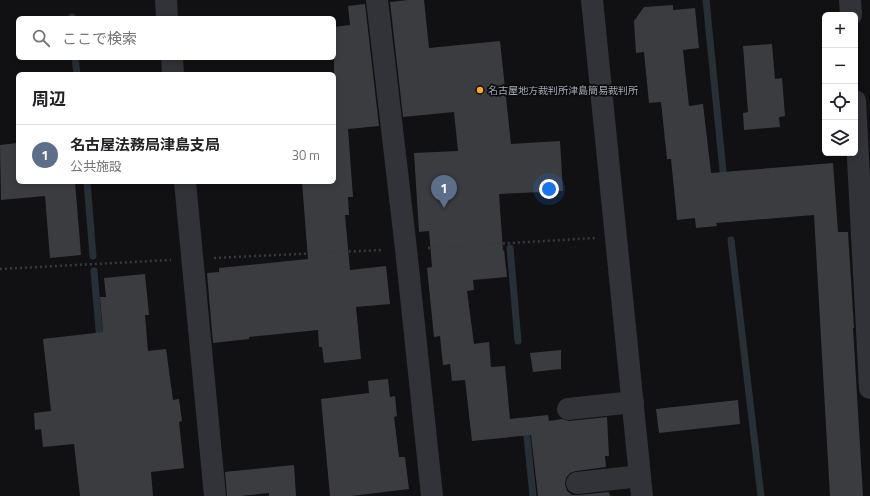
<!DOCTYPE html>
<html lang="ja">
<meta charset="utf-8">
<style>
body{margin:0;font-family:"Titillium Web","Noto Sans JP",sans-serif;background:#f6f6f6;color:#202124}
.controls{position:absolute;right:12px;top:12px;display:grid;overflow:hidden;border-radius:6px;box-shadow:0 2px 6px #0003}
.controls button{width:36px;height:36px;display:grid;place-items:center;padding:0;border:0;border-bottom:1px solid #e0e0e0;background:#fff;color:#202124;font:20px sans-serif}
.you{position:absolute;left:549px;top:189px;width:14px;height:14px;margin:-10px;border:3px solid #fff;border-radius:50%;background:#1a73e8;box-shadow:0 0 0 6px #1a73e833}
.badge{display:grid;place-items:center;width:26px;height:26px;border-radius:50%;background:#0f766e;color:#fff;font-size:13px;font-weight:700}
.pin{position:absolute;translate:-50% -33px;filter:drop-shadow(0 1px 2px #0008)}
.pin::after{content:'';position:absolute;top:21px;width:14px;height:12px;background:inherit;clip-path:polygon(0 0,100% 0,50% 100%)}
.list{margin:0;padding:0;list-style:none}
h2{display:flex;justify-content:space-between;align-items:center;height:52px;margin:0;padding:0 16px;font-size:17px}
h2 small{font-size:13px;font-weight:400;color:#757577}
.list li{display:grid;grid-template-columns:26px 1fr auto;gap:12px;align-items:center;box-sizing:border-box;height:60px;padding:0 16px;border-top:1px solid #e0e0e0}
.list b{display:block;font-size:15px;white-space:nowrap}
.list p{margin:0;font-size:13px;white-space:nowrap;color:#757577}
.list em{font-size:13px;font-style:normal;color:#757577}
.icon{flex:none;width:22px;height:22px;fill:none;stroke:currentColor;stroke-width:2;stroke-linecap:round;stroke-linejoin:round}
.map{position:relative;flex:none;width:870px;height:496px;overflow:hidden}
.search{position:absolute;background:#fff;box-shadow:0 2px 6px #0003;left:16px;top:16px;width:320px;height:44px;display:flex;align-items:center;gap:10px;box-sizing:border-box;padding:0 14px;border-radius:6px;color:#757577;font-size:15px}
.panel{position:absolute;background:#fff;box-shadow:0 2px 6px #0003;left:16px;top:72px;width:320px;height:112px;border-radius:6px}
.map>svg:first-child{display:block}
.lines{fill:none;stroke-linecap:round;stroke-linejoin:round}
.stream{stroke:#273037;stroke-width:7}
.building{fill:#3b3c40}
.path{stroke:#383a3f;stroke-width:2.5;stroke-dasharray:2 3;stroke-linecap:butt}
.minor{stroke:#323338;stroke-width:22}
.poi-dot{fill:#fbab21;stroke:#0c0c0e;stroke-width:1.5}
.labels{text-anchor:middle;stroke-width:3.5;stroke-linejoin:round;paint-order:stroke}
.poi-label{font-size:10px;fill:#a2a8b4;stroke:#0c0c0e;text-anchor:start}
</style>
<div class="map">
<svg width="870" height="496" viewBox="0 0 870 496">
<rect width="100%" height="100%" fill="#111113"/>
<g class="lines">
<path class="stream" d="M706 0 724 181
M72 17V18
M75 58 77 74
M87 182 93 256
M731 240 761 496
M510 248 518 341
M94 271 100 341
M527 437 533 496"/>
</g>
<path class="building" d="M408 0H424L429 48 500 41 511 144 560 141 563 191 499 194 503 251 504 250 507 277 473 280 474 290 467 291 474 344 489 342 491 367 505 366 510 419 548 415 549 421 562 419 569 421 607 417 609 456H605L606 467 576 471 570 473 566 478 565 484 567 491 572 495H578L609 492 610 496H538L531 435 472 441 465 380 452 381 450 364 443 365 440 336 434 337 427 268 432 267 429 231 419 232 414 153 458 151 454 112 403 117 390 2Z
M365 4 379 126 348 129 353 197H348L349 215H345L350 270 386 266 390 304 356 307 361 359 324 363 322 347H319L318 330 249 337V339L213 343 207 273 219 272V268L308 259 302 182H334V27L350 25 348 6Z
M673 5V10L695 8 699 48 683 50 689 106 703 104 711 173 833 163 838 232H848L854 328H853L863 496H830L814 215 716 223 717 226 696 228 695 218 677 220 671 159H667L661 102 649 103 644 52 636 53 634 21 644 7Z
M772 44 775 79 782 78 785 116 779 117 780 127 744 130 743 113 748 112 743 46Z
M18 143V182H75L81 255 50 258 45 196 1 200 0 145Z
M145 274 149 315H145L148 351 166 349 173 400 179 399 182 421 179 422 184 468 151 472 153 496H80L74 444 43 447 41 429 35 430 34 413 51 411 43 339 103 332 100 297H106L104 278Z
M561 350V369L533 372 530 353Z
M388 379 390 397 395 396 397 416 394 417 399 457H405L409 489 351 496H330L321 399 369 393 368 381Z
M738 400 740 424 659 433 656 409Z
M294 465 296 496H269V493L241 496H227L225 472Z"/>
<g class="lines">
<path class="path" d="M428 248 595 238
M214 258 383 250
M0 269 171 260"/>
<path class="minor" d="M166 0 167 18
M377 0 406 249 432 496
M592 0 642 496
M850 0 851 15
M172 58 173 74
M855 101 870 388
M185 182 215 496
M568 409 633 402
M577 483 640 476"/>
</g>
<circle class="poi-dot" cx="480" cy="90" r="4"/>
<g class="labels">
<g class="poi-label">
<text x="488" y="94">名古屋地方裁判所津島簡易裁判所</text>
</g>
</g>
</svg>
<div class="controls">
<button>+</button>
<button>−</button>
<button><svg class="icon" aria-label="locate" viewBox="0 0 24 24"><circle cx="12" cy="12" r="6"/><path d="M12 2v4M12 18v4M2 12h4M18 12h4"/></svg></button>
<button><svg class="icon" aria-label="layers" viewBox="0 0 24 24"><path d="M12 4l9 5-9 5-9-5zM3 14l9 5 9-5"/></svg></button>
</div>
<div class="you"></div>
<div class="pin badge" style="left:444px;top:208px;background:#5c6f8a">1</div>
<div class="search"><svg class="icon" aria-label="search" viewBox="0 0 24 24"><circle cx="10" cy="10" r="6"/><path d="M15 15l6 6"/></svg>ここで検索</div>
<section class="panel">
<h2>周辺<small></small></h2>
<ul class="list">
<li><span class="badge" style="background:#5c6f8a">1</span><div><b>名古屋法務局津島支局</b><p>公共施設</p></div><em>30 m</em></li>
</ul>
</section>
</div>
